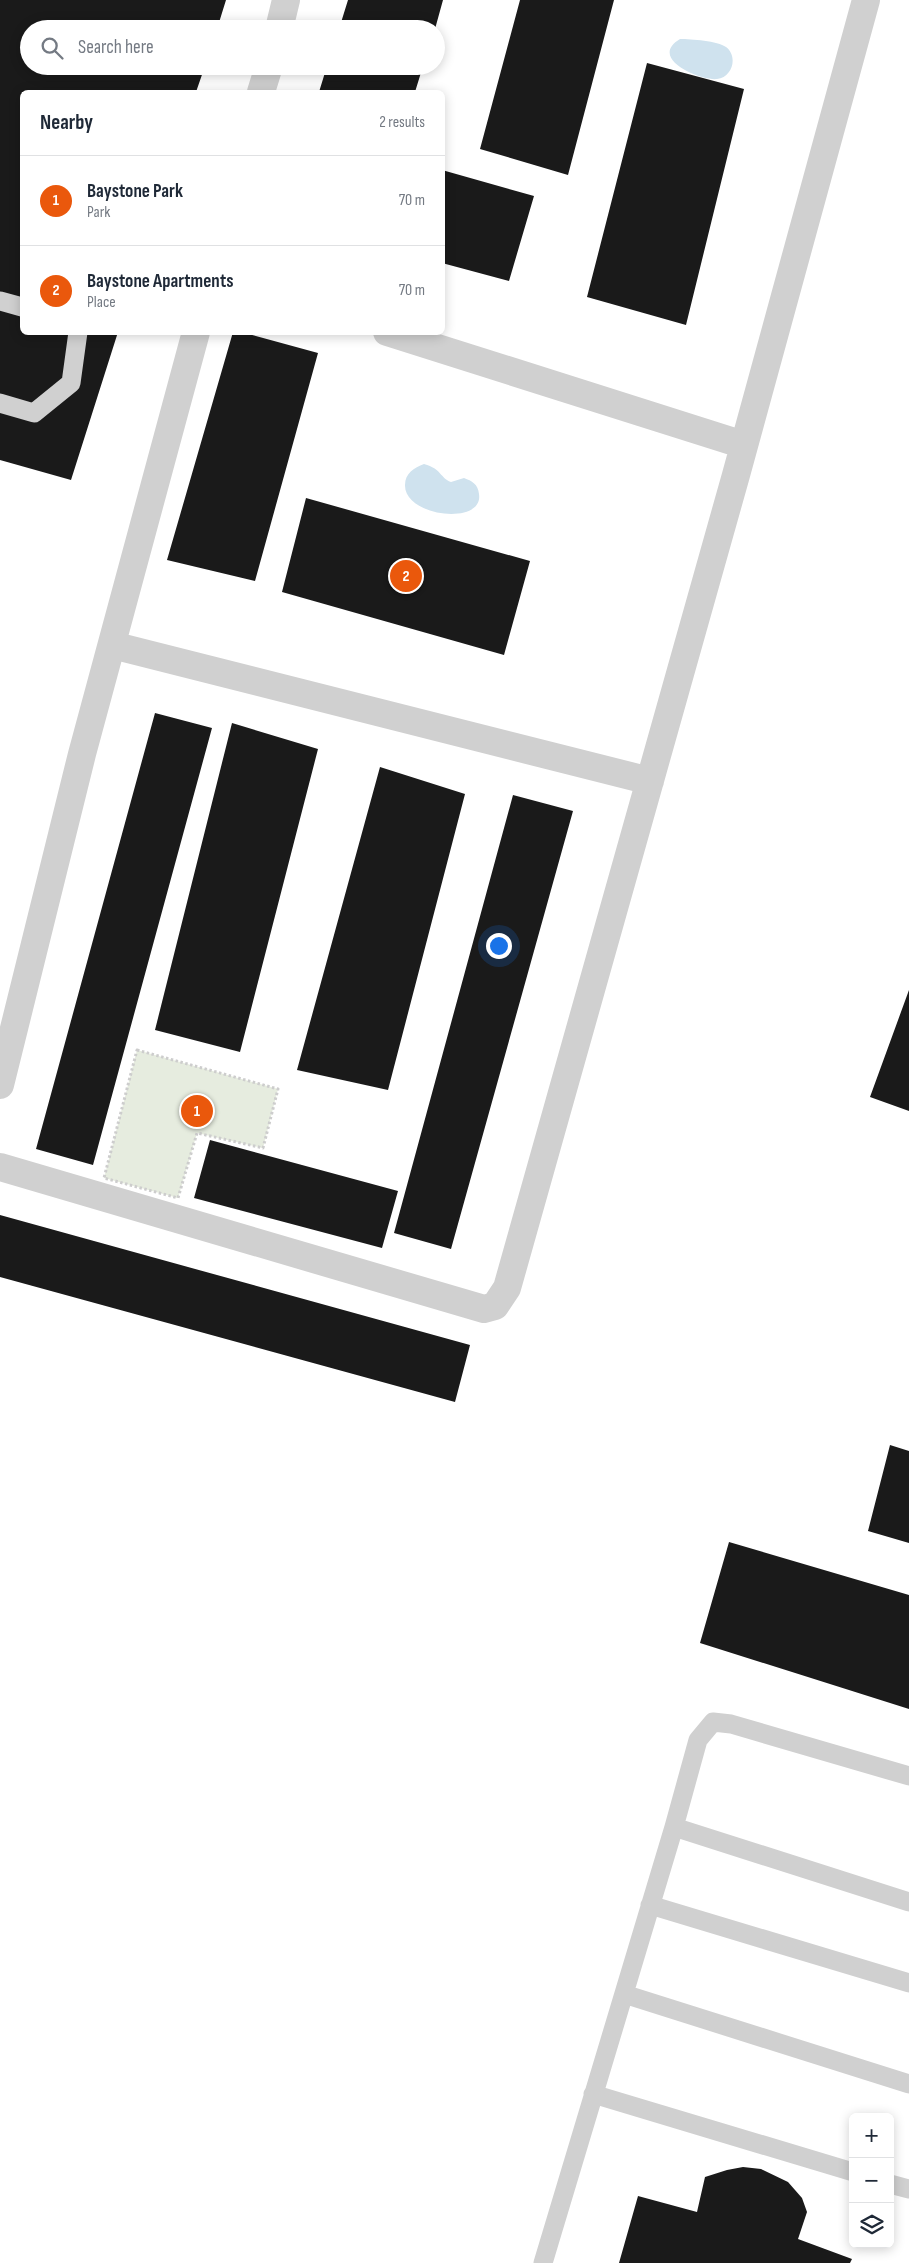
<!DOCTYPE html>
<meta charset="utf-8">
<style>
body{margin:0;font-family:"Sofia Sans Condensed",sans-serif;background:#f2f2f3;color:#1f2937}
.controls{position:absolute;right:15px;bottom:15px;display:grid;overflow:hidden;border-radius:8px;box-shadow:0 2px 12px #0003}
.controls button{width:45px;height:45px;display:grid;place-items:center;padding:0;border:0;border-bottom:1px solid #e0e1e3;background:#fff;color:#1f2937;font:25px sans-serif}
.you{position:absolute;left:498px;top:945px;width:18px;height:18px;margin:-12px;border:4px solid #fff;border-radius:50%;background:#1a73e8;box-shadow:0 0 0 8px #1a73e833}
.badge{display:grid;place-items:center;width:32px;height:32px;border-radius:50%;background:#ea580c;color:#fff;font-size:16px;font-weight:700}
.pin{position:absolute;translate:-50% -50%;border:2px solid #fff;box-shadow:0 1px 5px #0006}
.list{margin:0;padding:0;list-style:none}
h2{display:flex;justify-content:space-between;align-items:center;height:65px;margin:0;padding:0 20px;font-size:21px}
h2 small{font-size:16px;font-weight:400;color:#747a83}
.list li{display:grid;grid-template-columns:32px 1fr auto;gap:15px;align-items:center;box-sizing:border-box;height:90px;padding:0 20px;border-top:1px solid #e0e1e3}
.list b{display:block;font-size:19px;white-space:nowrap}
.list p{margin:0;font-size:16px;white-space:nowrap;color:#747a83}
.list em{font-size:16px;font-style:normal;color:#747a83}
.icon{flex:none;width:28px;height:28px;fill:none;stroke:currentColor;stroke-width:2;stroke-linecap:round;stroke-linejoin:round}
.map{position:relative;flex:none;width:909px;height:2263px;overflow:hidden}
.search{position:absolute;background:#fff;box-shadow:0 2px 12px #0003;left:20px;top:20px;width:425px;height:55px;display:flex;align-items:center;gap:12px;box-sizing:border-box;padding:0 18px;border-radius:28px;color:#747a83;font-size:19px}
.panel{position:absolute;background:#fff;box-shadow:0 2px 12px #0003;left:20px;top:90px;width:425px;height:245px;border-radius:8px}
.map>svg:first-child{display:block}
.green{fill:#e6ecdf}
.water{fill:#cfe2ee}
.building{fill:#1a1a1a}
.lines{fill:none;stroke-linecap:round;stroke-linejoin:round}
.path{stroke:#cdcdcd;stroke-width:3;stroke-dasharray:2.5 2.5;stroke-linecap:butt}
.service{stroke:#d0d0d0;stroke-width:19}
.minor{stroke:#d0d0d0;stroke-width:28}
</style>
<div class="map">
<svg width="909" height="2263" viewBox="0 0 909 2263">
<rect width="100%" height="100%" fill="#fff"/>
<path class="green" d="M137 1050 278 1089 263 1148 197 1133 178 1198 104 1178Z"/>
<path class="water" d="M680 39C691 39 718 41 726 47 738 56 733 77 717 79 702 81 647 59 680 39Z
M424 464C442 469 440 478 451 482L464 478C472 481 478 484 479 494 484 526 404 517 405 485 405 473 414 468 424 464Z"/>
<path class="building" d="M0 0H226L217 29H29V66H205L196 92H22V332H118L71 480 0 460Z
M348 0H443L435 29H339Z
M520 0H614L568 175 480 149Z
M647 63 744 89 686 325 587 297Z
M327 66H423L415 92H319Z
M442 170 534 196 509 281 442 263Z
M233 332H241L318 353 255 581 167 560Z
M306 498 530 561 504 655 282 592Z
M155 713 212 728 93 1165 36 1149Z
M232 723 318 749 240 1052 155 1030Z
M380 767 465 794 388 1090 297 1070Z
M513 795 573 811 451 1249 394 1233Z
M909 990V1111L870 1097Z
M210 1140 398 1191 382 1248 194 1198Z
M0 1215 470 1345 455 1402 0 1277Z
M890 1445 909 1451V1543L868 1531Z
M729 1542 909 1595V1709L700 1643Z
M743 2167 761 2169 788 2182 802 2198 807 2212 798 2239 852 2259 850 2263H619L638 2196 697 2212 705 2177 727 2170Z"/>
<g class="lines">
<path class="path" d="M137 1050 278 1089 263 1148 197 1133 178 1198 104 1178Z"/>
<path class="service" d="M0 301 22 307
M0 403 34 413 71 383 78 332
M909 1776 731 1724 713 1722 698 1740 674 1827 909 1902
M650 1905 909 1983
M624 1994 909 2084
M593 2094 853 2172
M890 2184 909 2189
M543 2263 674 1827"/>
<path class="minor" d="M279 29 286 0
M261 92 269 66
M387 332 744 445
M112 645 650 781
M0 1085 82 754 196 332
M0 1167 484 1309 495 1306 507 1288 736 475 866 0"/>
</g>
</svg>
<div class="controls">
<button>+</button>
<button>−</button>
<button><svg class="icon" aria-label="layers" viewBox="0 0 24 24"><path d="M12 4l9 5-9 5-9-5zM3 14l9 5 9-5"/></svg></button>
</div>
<div class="you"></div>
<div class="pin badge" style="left:197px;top:1111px">1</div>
<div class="pin badge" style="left:406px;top:576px">2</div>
<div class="search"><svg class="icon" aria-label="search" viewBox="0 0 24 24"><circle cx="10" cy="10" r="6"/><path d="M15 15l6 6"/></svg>Search here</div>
<section class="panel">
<h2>Nearby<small>2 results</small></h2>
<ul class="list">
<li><span class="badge">1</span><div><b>Baystone Park</b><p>Park</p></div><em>70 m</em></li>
<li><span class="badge">2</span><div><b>Baystone Apartments</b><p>Place</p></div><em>70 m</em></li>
</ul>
</section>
</div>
